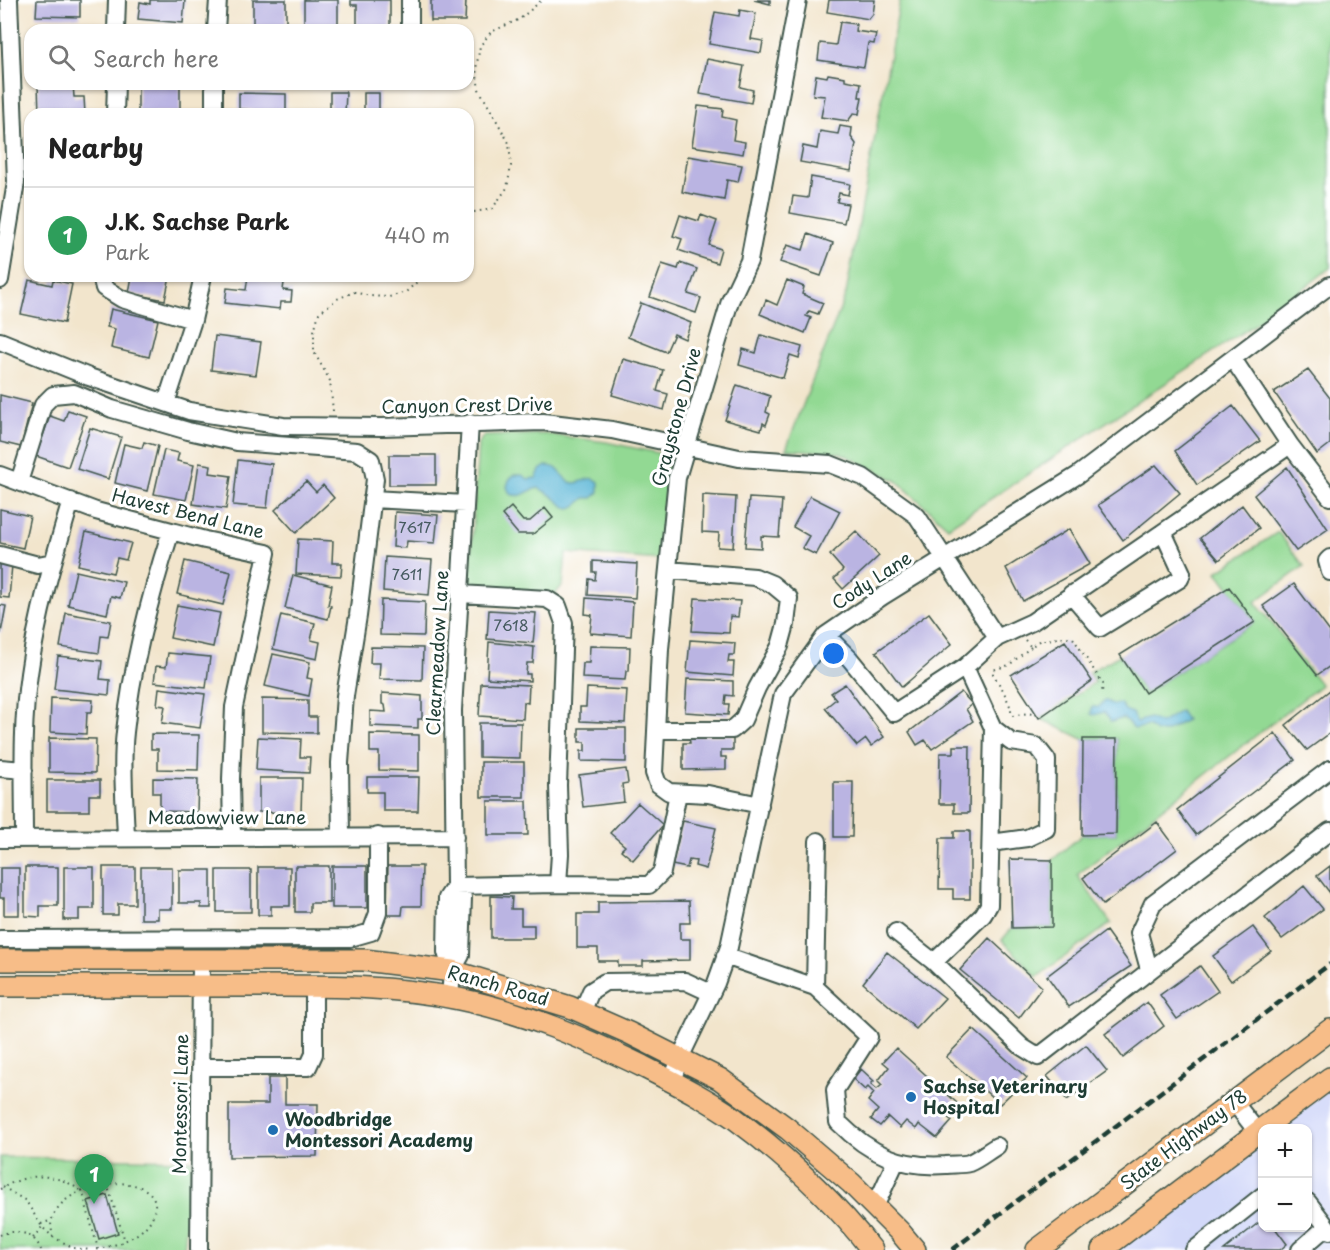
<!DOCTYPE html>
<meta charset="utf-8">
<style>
body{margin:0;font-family:"Playpen Sans",sans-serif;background:#f2f2f2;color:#222}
.controls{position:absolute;right:18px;bottom:18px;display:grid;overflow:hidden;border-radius:12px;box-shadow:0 2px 4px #0004}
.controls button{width:54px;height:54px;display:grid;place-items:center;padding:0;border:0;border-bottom:2px solid #e0e0e0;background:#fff;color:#222;font:30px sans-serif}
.you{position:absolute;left:834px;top:654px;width:21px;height:21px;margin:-15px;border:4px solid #fff;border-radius:50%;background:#1a73e8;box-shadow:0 0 0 9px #1a73e833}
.badge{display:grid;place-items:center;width:39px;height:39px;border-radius:50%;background:#1f6fb2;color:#fff;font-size:20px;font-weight:700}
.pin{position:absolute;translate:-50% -50px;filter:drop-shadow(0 2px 3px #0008)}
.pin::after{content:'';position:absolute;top:32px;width:21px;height:18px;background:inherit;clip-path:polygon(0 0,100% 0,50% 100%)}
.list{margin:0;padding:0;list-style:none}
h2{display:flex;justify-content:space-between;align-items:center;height:78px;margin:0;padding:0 24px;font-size:26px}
h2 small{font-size:20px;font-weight:400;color:#767676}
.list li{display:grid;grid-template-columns:39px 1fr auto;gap:18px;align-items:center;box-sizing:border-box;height:96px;padding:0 24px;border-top:2px solid #e0e0e0}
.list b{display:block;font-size:22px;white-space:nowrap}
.list p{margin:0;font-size:20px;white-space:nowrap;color:#767676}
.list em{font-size:20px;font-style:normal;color:#767676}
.icon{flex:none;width:33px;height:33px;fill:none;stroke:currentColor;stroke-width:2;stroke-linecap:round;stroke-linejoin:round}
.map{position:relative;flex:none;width:1330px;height:1250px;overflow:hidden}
.search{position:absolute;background:#fff;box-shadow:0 2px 4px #0004;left:24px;top:24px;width:450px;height:66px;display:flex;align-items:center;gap:15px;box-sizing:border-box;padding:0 21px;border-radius:18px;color:#767676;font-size:22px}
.panel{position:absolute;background:#fff;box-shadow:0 2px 4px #0004;left:24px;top:108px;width:450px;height:174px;border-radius:18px}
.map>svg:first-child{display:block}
.built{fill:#d3d9f9}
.green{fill:#92d993;stroke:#588b64;stroke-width:1.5}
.water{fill:#58b5d6;stroke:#3c7985;stroke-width:1.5}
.building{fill:#bab4e2}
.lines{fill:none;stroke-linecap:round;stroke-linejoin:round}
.minor-casing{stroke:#3f564b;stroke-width:20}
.major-casing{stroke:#3f564b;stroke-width:24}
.path{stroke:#3f564b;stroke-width:2;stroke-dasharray:1.5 4.5;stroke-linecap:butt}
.minor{stroke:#fff;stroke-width:16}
.major{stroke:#f7bd88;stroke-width:21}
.rail{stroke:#1f3d34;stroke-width:4.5;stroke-dasharray:9 4.5;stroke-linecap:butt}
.poi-dot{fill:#1f6fb2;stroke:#fff;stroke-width:2}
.labels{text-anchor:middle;stroke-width:6;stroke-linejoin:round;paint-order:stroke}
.number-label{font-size:15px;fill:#465b60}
.street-label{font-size:18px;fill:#1f3d34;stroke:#fff}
.poi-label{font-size:18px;font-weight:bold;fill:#1f3d34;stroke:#fff;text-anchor:start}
</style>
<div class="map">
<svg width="1330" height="1250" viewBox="0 0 1330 1250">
<rect width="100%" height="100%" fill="#fff"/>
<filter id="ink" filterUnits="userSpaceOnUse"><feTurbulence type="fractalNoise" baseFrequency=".0167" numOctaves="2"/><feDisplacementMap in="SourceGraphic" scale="12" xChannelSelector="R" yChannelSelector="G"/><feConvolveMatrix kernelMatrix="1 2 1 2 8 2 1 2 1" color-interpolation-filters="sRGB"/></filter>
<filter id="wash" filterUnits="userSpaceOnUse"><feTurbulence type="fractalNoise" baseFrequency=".008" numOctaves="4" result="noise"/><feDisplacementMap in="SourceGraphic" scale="24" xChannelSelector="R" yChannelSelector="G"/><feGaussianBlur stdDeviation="1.35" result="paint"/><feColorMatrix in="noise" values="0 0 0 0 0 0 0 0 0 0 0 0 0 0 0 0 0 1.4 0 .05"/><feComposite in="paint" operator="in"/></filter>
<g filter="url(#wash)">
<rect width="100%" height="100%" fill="#f2e5cc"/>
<path class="built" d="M1330 1089V1250H1117L1262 1140V1228H1308V1128H1278Z"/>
<path class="green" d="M900 0H1330V268L1272 313 948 527 897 481 841 453 786 449 846 294Z
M545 434 606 442 658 453 668 469 660 560 566 553 563 585 554 595 469 590 478 443 484 436Z
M1278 532 1304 566 1255 602 1321 685 1077 875 1111 923 1037 977 1002 940 1012 928 1052 927V860L1082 835 1116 834 1117 739H1083L1041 719 1095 682 1089 672 1120 655 1145 693 1255 622 1217 572Z
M0 1157 192 1160 184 1250H0Z"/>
<path class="water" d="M546 466C563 466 559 477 570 482 582 487 588 472 599 482V492L592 498H585C568 514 568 509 552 496 548 493 543 491 539 488 525 490 525 499 510 494L507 487 509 480 514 475H522L528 479 536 478 540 470Z
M1105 700 1114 705 1120 703 1125 710 1132 713 1137 722 1149 718 1161 723 1180 711 1186 720 1166 732H1156L1148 726 1134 729 1123 718 1111 722 1104 712 1094 715 1091 714 1092 707H1099Z"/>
<g id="blocks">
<path class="building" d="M37 0H80V17L36 16Z
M150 0H185L183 23 138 19 140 2 150 4Z
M253 0H286V28H253Z
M304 0H338V29H304Z
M351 0H390V30H357V5H351Z
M431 0H466L465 21H431Z
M754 0H770V4Z
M829 0H875L873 14 869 19 827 12Z
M740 10 756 13 751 39 763 41 761 53 709 44 715 12 739 16Z
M840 22 856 24 855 31 876 34 874 44 868 43 864 67 818 60 820 43 836 45Z
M707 59 744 66 740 87 753 90 751 103 700 94Z
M828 74 845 77V80L861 83 859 97H862L859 114 854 113 848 121 821 117 825 96 813 95 816 75 827 77Z
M38 84H73L74 97H84L85 114H39Z
M138 84H180V113L138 112Z
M330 92H346L345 114H330Z
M239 93 286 94V114H252V110L239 109Z
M364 93H379V114H364Z
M698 106 723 109 722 117 736 120 733 140 745 142 743 154 692 146Z
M840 126 852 128 851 137 856 144 851 171 800 162 803 146 817 149 820 131 838 134Z
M688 156 742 165 738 182 727 180 724 200 682 192Z
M811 177 850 184 848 195 839 193 837 202 848 204 844 223 790 213 793 196 808 198Z
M680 215 699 221 701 215 717 221 709 245 721 249 717 263 678 250 682 239 673 236Z
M808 234 833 243 821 276 780 262 787 245 803 250Z
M680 263 697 269 688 294 701 298 696 313 650 297 662 264 678 269Z
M132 276H170L165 300 129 293Z
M248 276H285L283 290 292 291 291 302H281L280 309 225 303 227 288 246 290Z
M29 280 52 285 53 280 72 284 64 323 21 314Z
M787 280 804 287 802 294 823 303 818 314 809 311 806 316 811 318 805 333 760 314 766 300 777 305Z
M641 303 691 323 685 339 674 334 666 352 628 337Z
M111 309 158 320 149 357 111 348 115 329 107 327Z
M761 335 802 347 799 358 790 355 783 378 739 365 743 349 756 353Z
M215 336 261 342 256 375 211 370Z
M623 359 663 370 657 391 668 394 664 410 612 395Z
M1308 370 1330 398V444L1317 454 1274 392Z
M737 385 770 396 766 412 770 414 766 425 763 423 761 430 725 420Z
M0 395 32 403 21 447 0 442Z
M1233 406 1260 441 1197 485 1175 451Z
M68 410 86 416 68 467 36 456 50 416 64 421Z
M90 428 121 437 108 479 77 469Z
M144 442 158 446 147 491 115 483 124 444 142 448Z
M164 450 179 453 177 461 194 465 186 500 154 494Z
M389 455H436V485H389Z
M238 460 272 464 267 508 233 505Z
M199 463 211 465 210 473 231 476 226 509 193 504Z
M1156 465 1180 493 1123 540 1098 505Z
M1287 467 1328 529 1296 551 1254 495Z
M306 481 316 492 323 485 334 498 296 533 275 510Z
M703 495 736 497 733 548 718 547 719 533 702 532Z
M810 496 840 511 816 555 802 548 809 536 793 527Z
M749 498 782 500 779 537 761 536V548L745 547Z
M1242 505 1259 528 1219 560 1200 538Z
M511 507 523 521H530L545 508 553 518 533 534H518L502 515Z
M0 509 30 516 23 548 0 543Z
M395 512 438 515 435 543 407 541 406 548 393 547Z
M1069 529 1090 564 1023 601 1006 568Z
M856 531 879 556 843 589 834 579 843 570 830 555Z
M86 532 131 543 126 560 117 558 113 573 78 565Z
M298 539 333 541 332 563H342L341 576 296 574Z
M385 557 432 560 429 595 383 591Z
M185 561 231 572 223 605 177 594Z
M593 561 637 564 635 598 588 595 589 579 595 580 596 572H593Z
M0 564 12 565 9 598 0 597Z
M76 571 124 582 120 598 111 596 107 614 68 605Z
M293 575 332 585 328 605 331 606 328 619 285 608Z
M1294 584 1330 632V666L1317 675 1263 606Z
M1229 587 1255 622 1145 693 1120 655Z
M586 598 633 602 631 636 590 633 592 615 585 614Z
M695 598 740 601 738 617 730 616 729 633 692 631Z
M381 600 425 602 424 636 380 635Z
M0 605 6 606 1 633H0Z
M177 605 220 613 213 647 170 638Z
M489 610 536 613 533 643 487 639Z
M66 613 111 621 108 637 101 636 99 653 60 647Z
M929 613 952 644 902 687 876 652Z
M281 615 315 623 311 640 320 642 317 659 273 649Z
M690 640 735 643 734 655H729L728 662H734L733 676 687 672Z
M1065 641 1092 681 1039 718 1011 675Z
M489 642 534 647 533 663H527L526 674H530V681L487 678Z
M590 646 630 647 629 671H626L625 680 582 678 583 663H589Z
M371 647 423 648 422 680 379 679 380 663H370Z
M168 653 210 657 206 688 154 682 156 666 166 667Z
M273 654 310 662 307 678 312 679 309 696 265 686Z
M58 656 102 661 100 679 110 680 109 695 54 689Z
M687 679 733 681V696L726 695 725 704H729L728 715 685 712Z
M481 683 529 685 528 703 524 702 523 719 479 716Z
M845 684 884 737 871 746 866 739 857 746 825 708 836 699 831 693Z
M159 688 205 694 200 728 162 723 165 706 157 705Z
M587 688 627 690 625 723 580 721V707H586Z
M1330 690V733L1307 750 1286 725Z
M961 692 972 704 966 709 973 721 932 749 925 740 917 745 909 732Z
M382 693 422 696V719H418V728L370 726V711L386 712 385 705 382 704Z
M51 698 93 700 92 712H87L86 734 50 732Z
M262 699 308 700V717H317V733L262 732Z
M479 723H521L520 758 479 757Z
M579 728H626V762L581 761V751H585V742H579Z
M1275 733 1295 760 1196 835 1177 810Z
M151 734 199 735 198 770 158 769V749H151Z
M370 734 419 735V771L379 770V752H370Z
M733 735V750H721V757H726V769L683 770V743H690L689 736Z
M258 737 301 739 300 757H310L309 773 256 770Z
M49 738 96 739 95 773 49 772Z
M1083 739H1117L1116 834 1082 835Z
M954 746H970L969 813H954V804H939L940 753H954Z
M481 762H524V797H481Z
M626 769 628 783 622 784 624 802 583 807 579 775Z
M367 777H419L418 811H383V792H367Z
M153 778 198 779 197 812 160 811V793H153Z
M259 778H302L301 813 259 812Z
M47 780H100V795H89V811H47Z
M834 782H853L852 837H834Z
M488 801H527L528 835H488Z
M638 803 663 825 633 860 621 850 625 846 610 833Z
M683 821 716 828 706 869 695 866 696 861 689 860 687 868 672 865Z
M1157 822 1177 849 1103 905 1083 878Z
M954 831H970V899H953V889H939L940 838H954Z
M1010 859 1052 860V927L1012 928Z
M295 866H329V903H310V912H295Z
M332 866H367V908H332Z
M388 866H422L421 906H403L402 915H387Z
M1330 866V893L1317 876Z
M25 867H58V906H40V917L25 916Z
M64 867H94V909H79V920H64Z
M103 867H135V904H118V915H103Z
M141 867H172V909H158V919H141Z
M258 867H290V906H271V915H258Z
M0 868H19V915H4V898H0Z
M179 870H211V908H201V903H179Z
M217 870H251V912H217Z
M1304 886 1323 909 1282 939 1265 918Z
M491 896 512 897 511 909H521V925H534V938H491Z
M689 901 690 923H680V939H690V960L643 961V966H618V961H598V948H577V914H598V902Z
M1253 927 1271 951 1231 981 1213 956Z
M1106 931 1131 966 1069 1007 1047 976Z
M989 938 1042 987 1019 1018 960 970Z
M887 952 945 998 916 1029 863 983Z
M1200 966 1218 991 1177 1019 1160 995Z
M1147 1002 1164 1026 1123 1058 1105 1034Z
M973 1029 1027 1078 1000 1104 946 1057Z
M1086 1045 1107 1071 1067 1100 1047 1076Z
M896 1048 957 1103 946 1116 952 1121 937 1138 919 1124 916 1129 906 1121 900 1128 888 1117 880 1126 871 1119 878 1110 868 1101 874 1093 868 1087 865 1090 853 1079 861 1069 874 1081 871 1084 877 1089 882 1085 878 1081 889 1067 883 1062Z
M268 1078H285V1104H318L317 1156 229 1157V1104H268Z
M97 1167 101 1182 87 1187 82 1171Z
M107 1195 118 1233 99 1239 88 1201Z
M1262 1220V1228H1275L1287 1244 1280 1250H1224Z"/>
</g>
</g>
<g filter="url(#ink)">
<use href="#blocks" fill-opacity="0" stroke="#3f564b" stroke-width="1.5"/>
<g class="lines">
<g class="minor-casing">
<path id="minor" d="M410 0V30
M116 30 117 0
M216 30 218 0
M115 114 116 84
M214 114V84
M101 276 104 288 122 299 193 320
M0 280 16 182 9 0
M0 341 89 377 189 411 283 426 382 427 543 422 612 430 739 458 830 464 863 477 917 516 997 638
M166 403 193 320 203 276
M1290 445 1330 497
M0 475 96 511 205 540 267 553 234 707 231 779 232 837
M19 482 43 405 53 395 74 393 112 409 188 431 237 442 357 451 371 460 375 479 358 616 345 696 340 763 341 836
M372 499 465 504
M0 555 38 565 53 562
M1330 558 1327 561 1330 572
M1071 594 1100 628 1180 579 1182 573 1163 532
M826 635 850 659 894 713 965 667 997 638 1032 622 1290 445 1233 359
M656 730H732L743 720 757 688 780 646 786 624 789 598 772 584 755 577 668 570
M0 768 24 770
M760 805 708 794 669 792 658 784 654 773 660 649 677 478 730 301 749 261 798 0
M126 838C125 803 121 767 125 732 132 664 150 596 171 531
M0 839 455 837
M24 839C24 784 21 729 29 674 37 615 54 558 71 501
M991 843 1027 838 1046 829 1047 760 1036 746 1011 742 993 728
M558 884 649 885 662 872 678 793
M455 886 558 884 560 854 558 785 564 623 558 606 547 599 460 594
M896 932 934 962 1022 1047 1038 1057 1330 831
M0 939 350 938 371 932 378 913V836
M725 956 815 987 869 1037 835 1090 838 1122C870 1154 900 1168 946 1165 953 1164 962 1165 969 1163 979 1159 988 1151 997 1146
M934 962 983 915 989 905 993 728 965 667
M1149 969 1139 933 1153 903 1330 769
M452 971 446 952 447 898 455 886 453 710 470 423
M815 987 818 841
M450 998 452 971 461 955 463 897 455 886
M582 1012 591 991 605 982 685 981 711 993
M200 1067H308L314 1054V985
M672 1081 680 1058 716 983 729 947 783 694 826 635 883 596 1078 475 1330 285
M1234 1102 1262 1138
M1308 1202 1330 1231
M875 1207 896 1161
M199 1250 201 959
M1194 1250 1262 1196
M1300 1250 1326 1227"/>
</g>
<g class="major-casing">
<path id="major" d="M0 960H364L452 971 570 1007 629 1033 720 1079 788 1129 851 1183 900 1232 915 1250
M0 986C80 986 160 986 239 986 312 986 387 984 459 999 523 1012 584 1038 642 1066 673 1082 706 1098 734 1118 784 1155 834 1201 872 1250
M1263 1128 1330 1078
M1037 1250 1330 1030
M1102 1250 1262 1129"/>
</g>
<path class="path" d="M468 213 492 209 507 188 511 166 509 143 479 89 476 69 480 46 491 32 520 19 542 0
M333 411 330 381 314 352V331L319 313 337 299 354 292 370 296 389 297 406 292 419 280 420 276
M1025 640 1031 647 1040 640C1052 641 1062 635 1073 638L1103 684 1102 692
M1031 647 1009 665 993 670V674L1003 690 1010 706 1012 716 1028 713 1037 715
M107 1184 125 1241
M3 1187 26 1201 42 1227 53 1237 74 1248 91 1250
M0 1189C6 1186 11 1183 17 1181 39 1172 62 1177 80 1190
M82 1190 98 1249
M41 1224 52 1220
M0 1235C16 1228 35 1233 41 1250
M53 1237C52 1231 50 1224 52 1219 62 1189 113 1176 140 1187 149 1191 156 1197 155 1207 152 1235 117 1245 95 1250
M33 1238 42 1227"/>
<use href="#minor" class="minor"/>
<use href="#major" class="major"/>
<path class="rail" d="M952 1250 1330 964"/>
</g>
</g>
<g class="poi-dot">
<circle cx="911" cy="1097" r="6"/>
<circle cx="273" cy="1130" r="6"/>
</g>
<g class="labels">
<g class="number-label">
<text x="415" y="533">7617</text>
<text x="407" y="580">7611</text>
<text x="511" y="631">7618</text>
</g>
<g class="street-label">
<text transform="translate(467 406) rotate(-1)" y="6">Canyon Crest Drive</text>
<text transform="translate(677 417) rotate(-75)" y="6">Graystone Drive</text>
<text transform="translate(188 514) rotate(14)" y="6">Havest Bend Lane</text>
<text transform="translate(872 581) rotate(-33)" y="6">Cody Lane</text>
<text transform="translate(438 653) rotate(-87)" y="6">Clearmeadow Lane</text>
<text x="227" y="824">Meadowview Lane</text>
<text transform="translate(498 986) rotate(16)" y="6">Ranch Road</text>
<text transform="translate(181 1104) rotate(-89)" y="6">Montessori Lane</text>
<text transform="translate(1184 1140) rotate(-37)" y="6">State Highway 78</text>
</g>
<g class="poi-label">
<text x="923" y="1093">Sachse Veterinary<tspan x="923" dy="21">Hospital</tspan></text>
<text x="285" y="1126">Woodbridge<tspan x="285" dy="21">Montessori Academy</tspan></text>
</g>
</g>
</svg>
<div class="controls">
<button>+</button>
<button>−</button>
</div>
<div class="you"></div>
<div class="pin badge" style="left:94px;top:1204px;background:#2e9e5b">1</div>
<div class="search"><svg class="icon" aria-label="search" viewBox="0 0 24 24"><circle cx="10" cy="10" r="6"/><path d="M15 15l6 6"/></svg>Search here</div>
<section class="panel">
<h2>Nearby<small></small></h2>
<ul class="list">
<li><span class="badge" style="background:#2e9e5b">1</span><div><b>J.K. Sachse Park</b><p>Park</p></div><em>440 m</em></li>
</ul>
</section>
</div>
